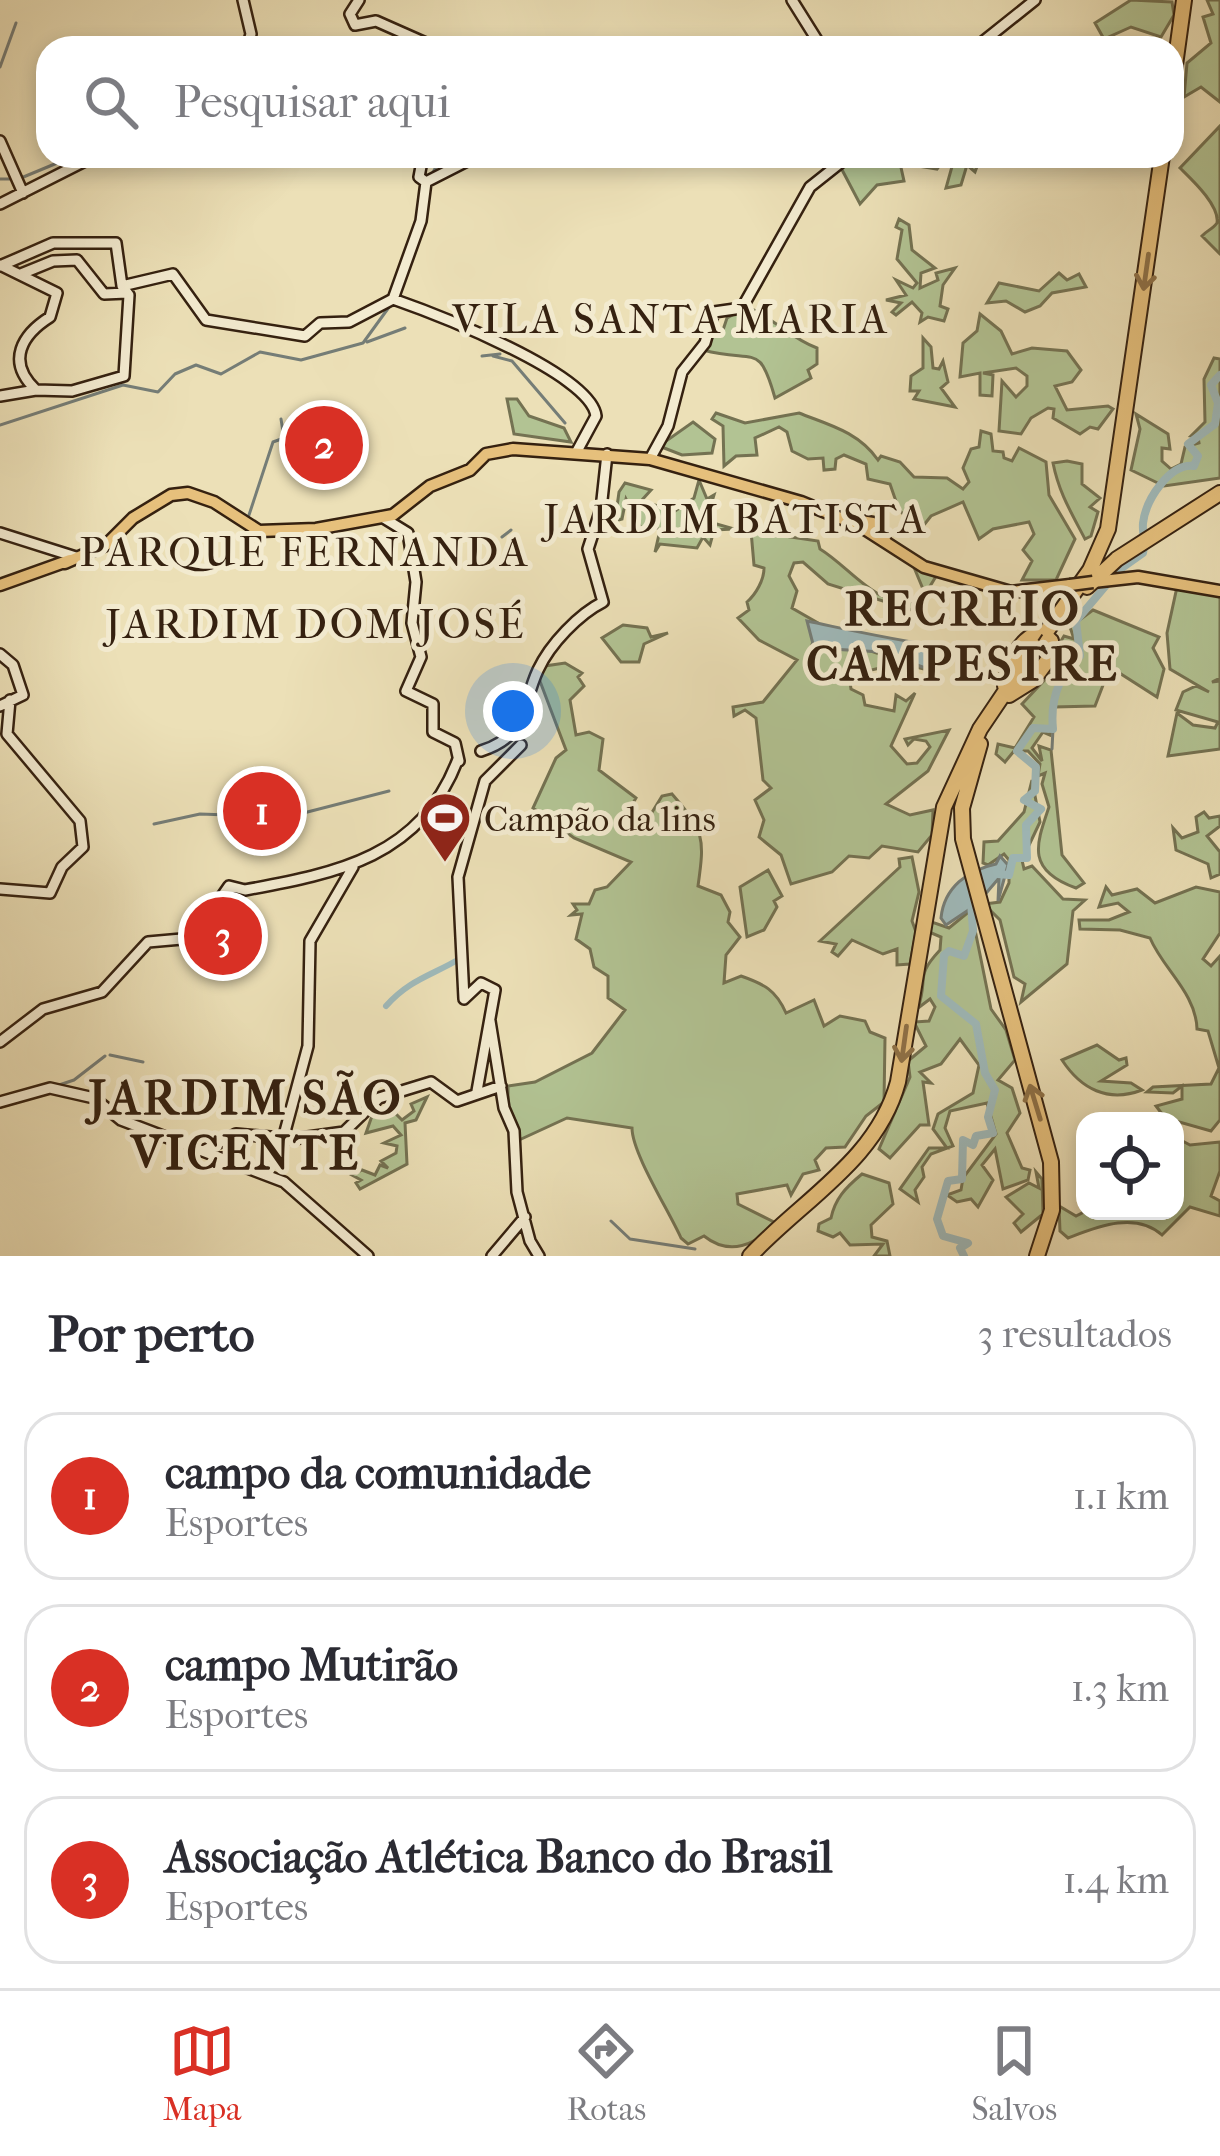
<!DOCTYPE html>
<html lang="pt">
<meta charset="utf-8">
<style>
body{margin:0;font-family:"IM FELL French Canon",serif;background:#f2f2f3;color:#2b2b33}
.controls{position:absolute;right:36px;bottom:36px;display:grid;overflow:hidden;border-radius:24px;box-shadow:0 6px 18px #0003}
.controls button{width:108px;height:108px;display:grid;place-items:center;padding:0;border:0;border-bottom:3px solid #e1e1e2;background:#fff;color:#2b2b33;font:60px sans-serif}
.you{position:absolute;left:513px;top:711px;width:42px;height:42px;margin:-30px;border:9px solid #fff;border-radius:50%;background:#1a73e8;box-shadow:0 0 0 18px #1a73e833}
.badge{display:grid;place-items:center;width:78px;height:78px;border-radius:50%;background:#d93025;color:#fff;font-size:39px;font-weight:700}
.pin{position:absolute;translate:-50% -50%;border:6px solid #fff;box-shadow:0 3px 12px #0006}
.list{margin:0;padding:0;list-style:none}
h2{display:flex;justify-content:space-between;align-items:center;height:156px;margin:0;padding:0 48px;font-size:51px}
h2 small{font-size:39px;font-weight:400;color:#7c7c81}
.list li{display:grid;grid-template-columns:78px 1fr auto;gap:36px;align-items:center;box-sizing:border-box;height:168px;margin:0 24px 24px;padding:0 24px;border:3px solid #e1e1e2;border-radius:36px}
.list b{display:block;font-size:45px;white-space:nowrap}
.list p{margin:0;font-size:39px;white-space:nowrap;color:#7c7c81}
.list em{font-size:39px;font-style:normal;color:#7c7c81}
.icon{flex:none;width:66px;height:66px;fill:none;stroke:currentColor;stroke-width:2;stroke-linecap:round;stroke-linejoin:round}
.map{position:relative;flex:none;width:1220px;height:1256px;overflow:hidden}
.search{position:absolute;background:#fff;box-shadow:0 6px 18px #0003;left:36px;right:36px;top:36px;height:132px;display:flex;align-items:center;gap:30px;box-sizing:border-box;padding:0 42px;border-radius:36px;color:#7c7c81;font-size:45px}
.sheet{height:732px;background:#fff}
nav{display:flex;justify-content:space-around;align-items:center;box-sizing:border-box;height:168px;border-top:3px solid #e1e1e2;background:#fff;font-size:33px;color:#7c7c81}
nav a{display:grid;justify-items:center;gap:6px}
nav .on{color:#d93025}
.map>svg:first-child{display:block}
.green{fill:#b2c393;stroke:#747252;stroke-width:3}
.water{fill:#9fbabb;stroke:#757d77;stroke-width:3}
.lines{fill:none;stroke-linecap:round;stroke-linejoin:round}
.stream{stroke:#757d77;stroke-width:3}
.canal{stroke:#9fbabb;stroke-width:6}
.river{stroke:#9fbabb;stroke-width:8}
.secondary-casing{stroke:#352110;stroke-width:14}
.primary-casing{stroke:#352110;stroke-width:15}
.highway-casing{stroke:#352110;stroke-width:18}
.secondary{stroke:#f3ebd0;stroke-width:9}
.primary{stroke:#e6c07c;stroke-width:10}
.highway{stroke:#e6c07c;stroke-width:14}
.primary-bridge-casing{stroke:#352110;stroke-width:15;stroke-linecap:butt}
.highway-bridge-casing{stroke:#352110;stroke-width:18;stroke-linecap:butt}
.primary-bridge{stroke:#e6c07c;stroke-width:10}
.highway-bridge{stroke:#e6c07c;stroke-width:14}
.oneway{stroke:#8e7046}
.labels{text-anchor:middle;stroke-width:10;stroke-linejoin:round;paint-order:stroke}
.poi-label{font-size:36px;fill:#352110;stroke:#f3ebd0;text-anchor:start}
.quarter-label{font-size:42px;letter-spacing:3px;fill:#352110;stroke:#f3ebd0}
.district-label{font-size:48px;font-weight:bold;letter-spacing:3px;fill:#352110;stroke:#f3ebd0}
</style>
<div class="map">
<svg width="1220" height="1256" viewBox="0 0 1220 1256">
<rect width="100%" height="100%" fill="#ece0b7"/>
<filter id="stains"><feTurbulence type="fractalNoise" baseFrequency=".00167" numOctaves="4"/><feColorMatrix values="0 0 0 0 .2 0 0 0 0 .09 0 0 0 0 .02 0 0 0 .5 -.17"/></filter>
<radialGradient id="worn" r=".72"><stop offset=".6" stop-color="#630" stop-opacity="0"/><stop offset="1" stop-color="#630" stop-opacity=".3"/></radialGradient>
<path class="green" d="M1131 0 1172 2 1174 15 1161 37 1131 27 1104 39 1095 23Z
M1207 0H1220V102L1201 87 1184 97 1187 63 1211 43 1203 17 1213 14Z
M1220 126V254L1202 236C1206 231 1213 229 1217 223 1220 205 1190 178 1180 168Z
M854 156H981L975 172 967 165 961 185 946 188 953 163 943 161 937 169 900 163 904 181 877 185 860 204 839 164Z
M899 219 909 225 912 250 935 268 921 273 920 288 938 280 936 273 955 268 943 285 940 306 948 309 944 321 928 317 920 322 922 313 912 302 896 315 892 312 901 303 886 300 906 295 896 280 913 288 917 283 897 259 902 230 896 227Z
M1059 273 1067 280 1079 274 1086 287 1052 293 1040 306 1025 312 1006 301 987 303 999 283 1039 291Z
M747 307C774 318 790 338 817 348V364L808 370 811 378 775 398C759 341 756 364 703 350L713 333H722L727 318Z
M980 314 1001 331 1012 354 1032 348 1067 351 1081 370 1072 382 1055 386 1067 410 1108 406 1113 409 1098 429 1090 427 1080 434 1053 418 1054 409 1048 408 1031 418 1021 434 999 431 1002 381 1016 397 1027 386V376L1016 368 983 373 993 375 992 396 980 395V373L960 377 963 343 977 331Z
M923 338 931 347 933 368 939 369 943 361 948 382 941 388 955 407 914 399 919 391H910L911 376 923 368Z
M1214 358 1220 359V478L1164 486 1131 470 1140 429 1136 414 1168 434 1170 449 1162 448V461L1171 469 1181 464 1185 447 1199 443 1198 437 1191 436 1205 422 1204 379Z
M507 399H517L529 416 564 428 571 442 514 434Z
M716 413 745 423 799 413C826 424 858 431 878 460L881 456 900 462 914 477 947 478 963 489 969 482 963 468 971 449 979 447 981 431 991 434 993 451 1003 452 1004 458 1012 461 1019 448 1046 462 1049 495 1075 539 1056 580H1022L1032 561 1023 550 1034 534 1029 522 993 529 979 539 963 502 931 516 920 530 899 510 890 484 868 479 866 464 844 455 836 459 835 469 824 470 823 458 808 459 792 451 787 432 779 427 755 438 757 455 736 456 724 466 723 426 712 419Z
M693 422 715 439 712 453 682 455 659 446Z
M1067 461 1082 464V484L1100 498 1090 507 1098 512 1091 536 1085 539C1071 512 1059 493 1053 463Z
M699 480 707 499 714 495 706 521 734 529 714 530 710 545 703 537 697 548 660 544 655 552 660 530 648 524 642 530 626 499 622 519 615 521 619 492 625 483 651 490 641 501 675 511 694 498Z
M751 531 818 541 820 549C851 568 876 608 915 601L923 589 913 565 938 573 915 611 828 584 803 562 794 563 789 576 797 591 792 608 818 623 811 648 865 649 924 669 904 664 893 673 880 668 849 675 851 689 863 695 865 705 894 711 896 695 906 701 915 693 891 746 907 764 917 763 930 747 926 741 914 739 908 745 905 739 949 730 928 771 886 804 910 815 933 810 932 835 918 852 882 846 869 858 849 856 832 872 791 884 781 855 759 837 764 820 755 800 771 788 763 780 756 718 745 710 734 716 733 707 763 702 797 660 759 640 738 618 749 610 747 602C756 594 764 580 764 568L754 565Z
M1177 587 1220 593V678L1212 682 1220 681V749L1168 756 1177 713 1193 725 1215 728 1218 722 1176 710 1183 692 1196 686 1209 692 1170 669 1167 633Z
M1093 610 1159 637 1153 648 1164 669 1157 697 1110 667 1095 706 1054 707 1050 735 1043 732 1032 748 1042 761 1039 746 1051 750 1062 855 1084 883 1076 888C1026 870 1036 845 1049 807L1042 784 1045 773 1038 776 1040 764 1028 751H1014L1005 762 996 754 998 744 1015 748 1034 717 1022 704 1069 654 1061 641 1064 636 1074 639 1070 627Z
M623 625 647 628 651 637 668 633 644 644 639 662H621L602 638Z
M565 663 582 673 578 677 584 686 570 700 576 735 589 732 603 739 599 770 636 798 622 822 628 829 651 814 662 796 672 794C704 831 705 837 698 886L721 895 730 912 728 922 740 937 726 955 724 983 741 976C764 984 776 990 786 1013L814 1000 824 1026 840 1016 865 1021 870 1032 885 1038 884 1102 866 1116 845 1147 826 1148 815 1160 819 1170 803 1174 791 1195 787 1185 737 1194 738 1204 774 1222C757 1246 729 1256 704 1236L688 1244 681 1238C669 1211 632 1153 632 1128L567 1118 519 1140 508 1110V1086L535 1082 592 1053 625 1010 608 998V976L594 967 590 949 576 939 582 914 571 915 577 910 573 904H589L595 890 607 887 631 862 574 838 533 808 556 758 566 750 538 676 545 666Z
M1032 780 1040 822 1022 860 1024 869 1032 866 1063 899 1085 900 1073 911 1067 964 1021 1002 1025 984 1014 977 1000 920 984 904 1000 902 1009 883V860L1004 854 988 865 983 863 984 842 998 841 1024 812Z
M1204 812 1209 818 1220 816V826L1207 836 1220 852V874L1211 878 1208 864 1176 850 1173 828 1182 838 1198 832 1196 817Z
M912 857 919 892 912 921 916 932 910 964 897 965V949L883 954 852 940 838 956 832 952 836 944 820 941 900 867 899 859Z
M768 870 782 896 774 901 777 907 764 930 747 937 740 887Z
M1106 887 1112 895 1137 889 1155 903 1196 887 1220 892V933L1203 959 1211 966 1220 956V1120L1211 1131 1165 1118 1156 1106 1182 1099V1086L1173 1093 1147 1092 1153 1087 1211 1084 1219 1068 1208 1031 1197 1029C1196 993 1163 969 1150 938L1120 930 1080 929 1079 920H1109L1129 912 1118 903 1099 907Z
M971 910 991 1009 1006 1030 1015 1060 998 1080 1012 1088 1020 1113 1007 1133 1022 1168 1030 1170 1028 1180 1003 1189 995 1149 982 1165 993 1180 978 1207 971 1199 957 1202 947 1195 961 1190 963 1178 996 1134 987 1103 950 1111 945 1128 953 1146 931 1154 922 1167 924 1177 915 1190 918 1202 900 1189 929 1148H947L933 1129 938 1114 973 1093 979 1065 960 1039 941 1064 920 1072 931 1083 923 1082 929 1125H920L890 1158 879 1149 910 1077 908 1061 926 1046 914 1022 929 1021 935 1007 930 999 918 1008C929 976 914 978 940 950L941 937 929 932V921L949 928Z
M1097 1045 1119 1060 1126 1058 1127 1065 1101 1081 1131 1083 1142 1090C1108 1103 1081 1089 1062 1060Z
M427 1097 416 1120 405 1123 407 1164 360 1189 356 1183 361 1180 352 1175 362 1170 375 1175 380 1165 388 1168 381 1161 396 1153 397 1146 384 1143 401 1135 393 1126 366 1133 373 1113 391 1109 402 1120 414 1111 411 1104Z
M1175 1137 1190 1145 1220 1142V1171L1211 1196 1220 1201V1216L1190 1207 1162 1235C1135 1211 1097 1227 1068 1238L1060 1231 1059 1206 1076 1216 1086 1211H1175Z
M1036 1172 1042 1179 1043 1214 1021 1232 1014 1223 1023 1214 1006 1197 1029 1183 1039 1188Z
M862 1174 889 1183 893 1204 871 1225 872 1237 887 1241 890 1256H874L883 1244 850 1245 840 1233 833 1237 818 1231 819 1224 831 1218C835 1199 845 1188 862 1174Z"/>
<path class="water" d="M807 621C850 630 893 640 933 645L928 669 882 652 814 648Z
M1000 856 1008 865 998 901 999 878 976 905 946 925 941 918C944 887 968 870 996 864Z"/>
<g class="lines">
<path class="stream" d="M0 67 16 23
M431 176 437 165 452 162
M21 178 74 156
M0 179H11
M367 342 405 328
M482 356 500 354
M493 356 512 361 565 423
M0 425 123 385 158 392 175 374 196 365 221 374 260 352 301 360 363 343 392 303
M284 438 300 454
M249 515 273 442 284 438 281 419
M502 537 511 530
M1052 749 1053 729
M154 824 200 814 288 817 389 791
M110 1055 143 1062
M56 1086 74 1080 105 1056
M611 1221 630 1239 695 1249"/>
<path class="canal" d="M386 1006C410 979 433 975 461 958"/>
<path class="river" d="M998 874 1009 875 1013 858H1027L1026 825 1041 809 1024 800 1035 791 1036 767 1017 751 1033 728 1053 729C1050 699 1059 675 1080 656L1076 621 1119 570 1143 553C1146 542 1142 534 1143 523 1146 499 1170 463 1194 466L1198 456 1188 444 1215 424 1218 403 1211 385 1220 375
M964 1256 960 1248 968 1243 943 1236 937 1219 948 1181 962 1179 963 1140 973 1145 976 1136 993 1133 988 1117 995 1090 985 1073 976 1024 941 996 944 955 949 951 964 956 973 931 971 902"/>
<g class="secondary-casing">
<path id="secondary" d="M243 0 251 34 247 48
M359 0 350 14 355 25 376 21 437 48
M792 0 822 48
M975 48 1035 0
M0 141 23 193
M423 156 419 177 426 182
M426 182 477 156
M0 204 95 156
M0 265 57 293 50 317C23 334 5 361 36 390L72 391 124 376 129 295 122 286 116 243
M0 266 53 243H116
M21 274 53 261 77 260 104 294 127 293
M122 286 173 274 206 320 305 336 320 323 349 322 393 299
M393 299C433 313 591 373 596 416L576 453
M393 299 421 221 426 182
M0 396 36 390
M650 459 668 426 682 372 705 343 714 312 742 308 810 187 849 156
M382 517 408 533 416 582 412 623 421 657 406 691 433 704
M0 533 79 558
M0 654 13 665 23 695 0 706
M433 704V732L455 743 459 761
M481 751C528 736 521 707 538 670 550 644 579 614 603 602L588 549 601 509 607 454
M0 889 50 893 62 867 83 847 80 821 7 734 10 700
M464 999 458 877 485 781 521 745
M464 999 481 983 495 990 477 1091
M490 1021 504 1108 514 1131 517 1192 530 1241 539 1256
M0 1042 43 1009 102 992 148 942 193 938 229 886 245 890C338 873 421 857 458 759
M0 1102 50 1088 94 1098 121 1120 284 1182 368 1256
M283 1139 308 1046 310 941 353 867
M203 1151 236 1134 293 1139 344 1132 379 1098 431 1082 457 1101 501 1086
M492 1256 525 1217"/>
</g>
<g class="primary-casing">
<path id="primary" d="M848 519 873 523 885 540
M65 563 106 545 133 518 171 495 188 493 214 502 259 531 316 529 393 515 430 486 470 470 486 454 513 449 650 459 801 502 860 526 924 567 1011 592 1070 585
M1093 582 1138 577 1220 591
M0 585 70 560"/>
</g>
<g class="highway-casing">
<path id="highway" d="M1172 87 1184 0
M1087 587 1117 559 1220 493
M1044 635 1090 570 1108 529 1162 156
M1005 686C1008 666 1017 641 1038 633L1051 641 1053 653 1033 680 1009 695
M980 744 962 808 963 839 1051 1162 1052 1210 1037 1256
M750 1256C802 1200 877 1160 898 1082L944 807 980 729 1040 640"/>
</g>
<use href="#secondary" class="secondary"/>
<use href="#primary" class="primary"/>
<use href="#highway" class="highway"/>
<g class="primary-bridge-casing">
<path id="primary-bridge" d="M1070 585 1093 582"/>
</g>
<g class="highway-bridge-casing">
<path id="highway-bridge" d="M1045 645 1049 639"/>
</g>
<use href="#primary-bridge" class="primary-bridge"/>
<use href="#highway-bridge" class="highway-bridge"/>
</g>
<defs><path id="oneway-shaft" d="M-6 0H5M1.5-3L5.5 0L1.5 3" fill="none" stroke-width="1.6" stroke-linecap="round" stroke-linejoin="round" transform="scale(3)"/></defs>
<g class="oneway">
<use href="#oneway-shaft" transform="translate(1146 272) rotate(98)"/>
<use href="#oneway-shaft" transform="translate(904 1044) rotate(98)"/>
<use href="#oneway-shaft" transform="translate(1035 1102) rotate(-107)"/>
</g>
<defs>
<g id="stadium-pin" transform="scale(2.7)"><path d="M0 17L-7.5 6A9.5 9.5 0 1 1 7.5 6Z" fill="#8f2418" stroke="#f3ebd0"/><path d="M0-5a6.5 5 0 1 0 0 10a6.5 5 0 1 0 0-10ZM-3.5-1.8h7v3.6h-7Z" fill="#fff"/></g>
</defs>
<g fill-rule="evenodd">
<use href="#stadium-pin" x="445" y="818"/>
</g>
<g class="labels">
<g class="poi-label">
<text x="484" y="831">Campão da lins</text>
</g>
<g class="quarter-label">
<text x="671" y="333">VILA SANTA MARIA</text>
<text x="736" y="533">JARDIM BATISTA</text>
<text x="305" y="566">PARQUE FERNANDA</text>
<text x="316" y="638">JARDIM DOM JOSÉ</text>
</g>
<g class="district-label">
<text x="963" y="625">RECREIO<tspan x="963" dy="55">CAMPESTRE</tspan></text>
<text x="246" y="1114">JARDIM SÃO<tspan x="246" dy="55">VICENTE</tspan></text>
</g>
</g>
<rect width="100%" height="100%" filter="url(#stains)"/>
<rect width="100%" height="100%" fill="url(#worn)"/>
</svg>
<div class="controls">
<button><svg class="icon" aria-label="locate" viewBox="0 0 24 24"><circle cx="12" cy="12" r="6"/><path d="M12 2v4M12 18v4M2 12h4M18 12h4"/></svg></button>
</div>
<div class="you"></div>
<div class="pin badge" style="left:262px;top:811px">1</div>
<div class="pin badge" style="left:324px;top:445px">2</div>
<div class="pin badge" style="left:223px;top:936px">3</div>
<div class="search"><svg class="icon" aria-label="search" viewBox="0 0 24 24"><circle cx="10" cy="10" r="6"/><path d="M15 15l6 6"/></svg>Pesquisar aqui</div>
</div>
<section class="sheet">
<h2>Por perto<small>3 resultados</small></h2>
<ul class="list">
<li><span class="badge">1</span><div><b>campo da comunidade</b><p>Esportes</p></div><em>1.1 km</em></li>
<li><span class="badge">2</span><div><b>campo Mutirão</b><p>Esportes</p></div><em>1.3 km</em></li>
<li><span class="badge">3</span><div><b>Associação Atlética Banco do Brasil</b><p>Esportes</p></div><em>1.4 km</em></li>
</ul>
</section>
<nav>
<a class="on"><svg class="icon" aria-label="map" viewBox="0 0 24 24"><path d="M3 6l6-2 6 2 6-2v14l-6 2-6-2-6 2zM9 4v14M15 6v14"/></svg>Mapa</a>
<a><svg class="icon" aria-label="directions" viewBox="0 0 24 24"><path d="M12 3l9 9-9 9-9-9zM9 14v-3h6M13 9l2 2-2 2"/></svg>Rotas</a>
<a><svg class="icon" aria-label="saved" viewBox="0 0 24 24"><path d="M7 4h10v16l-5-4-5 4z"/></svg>Salvos</a>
</nav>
